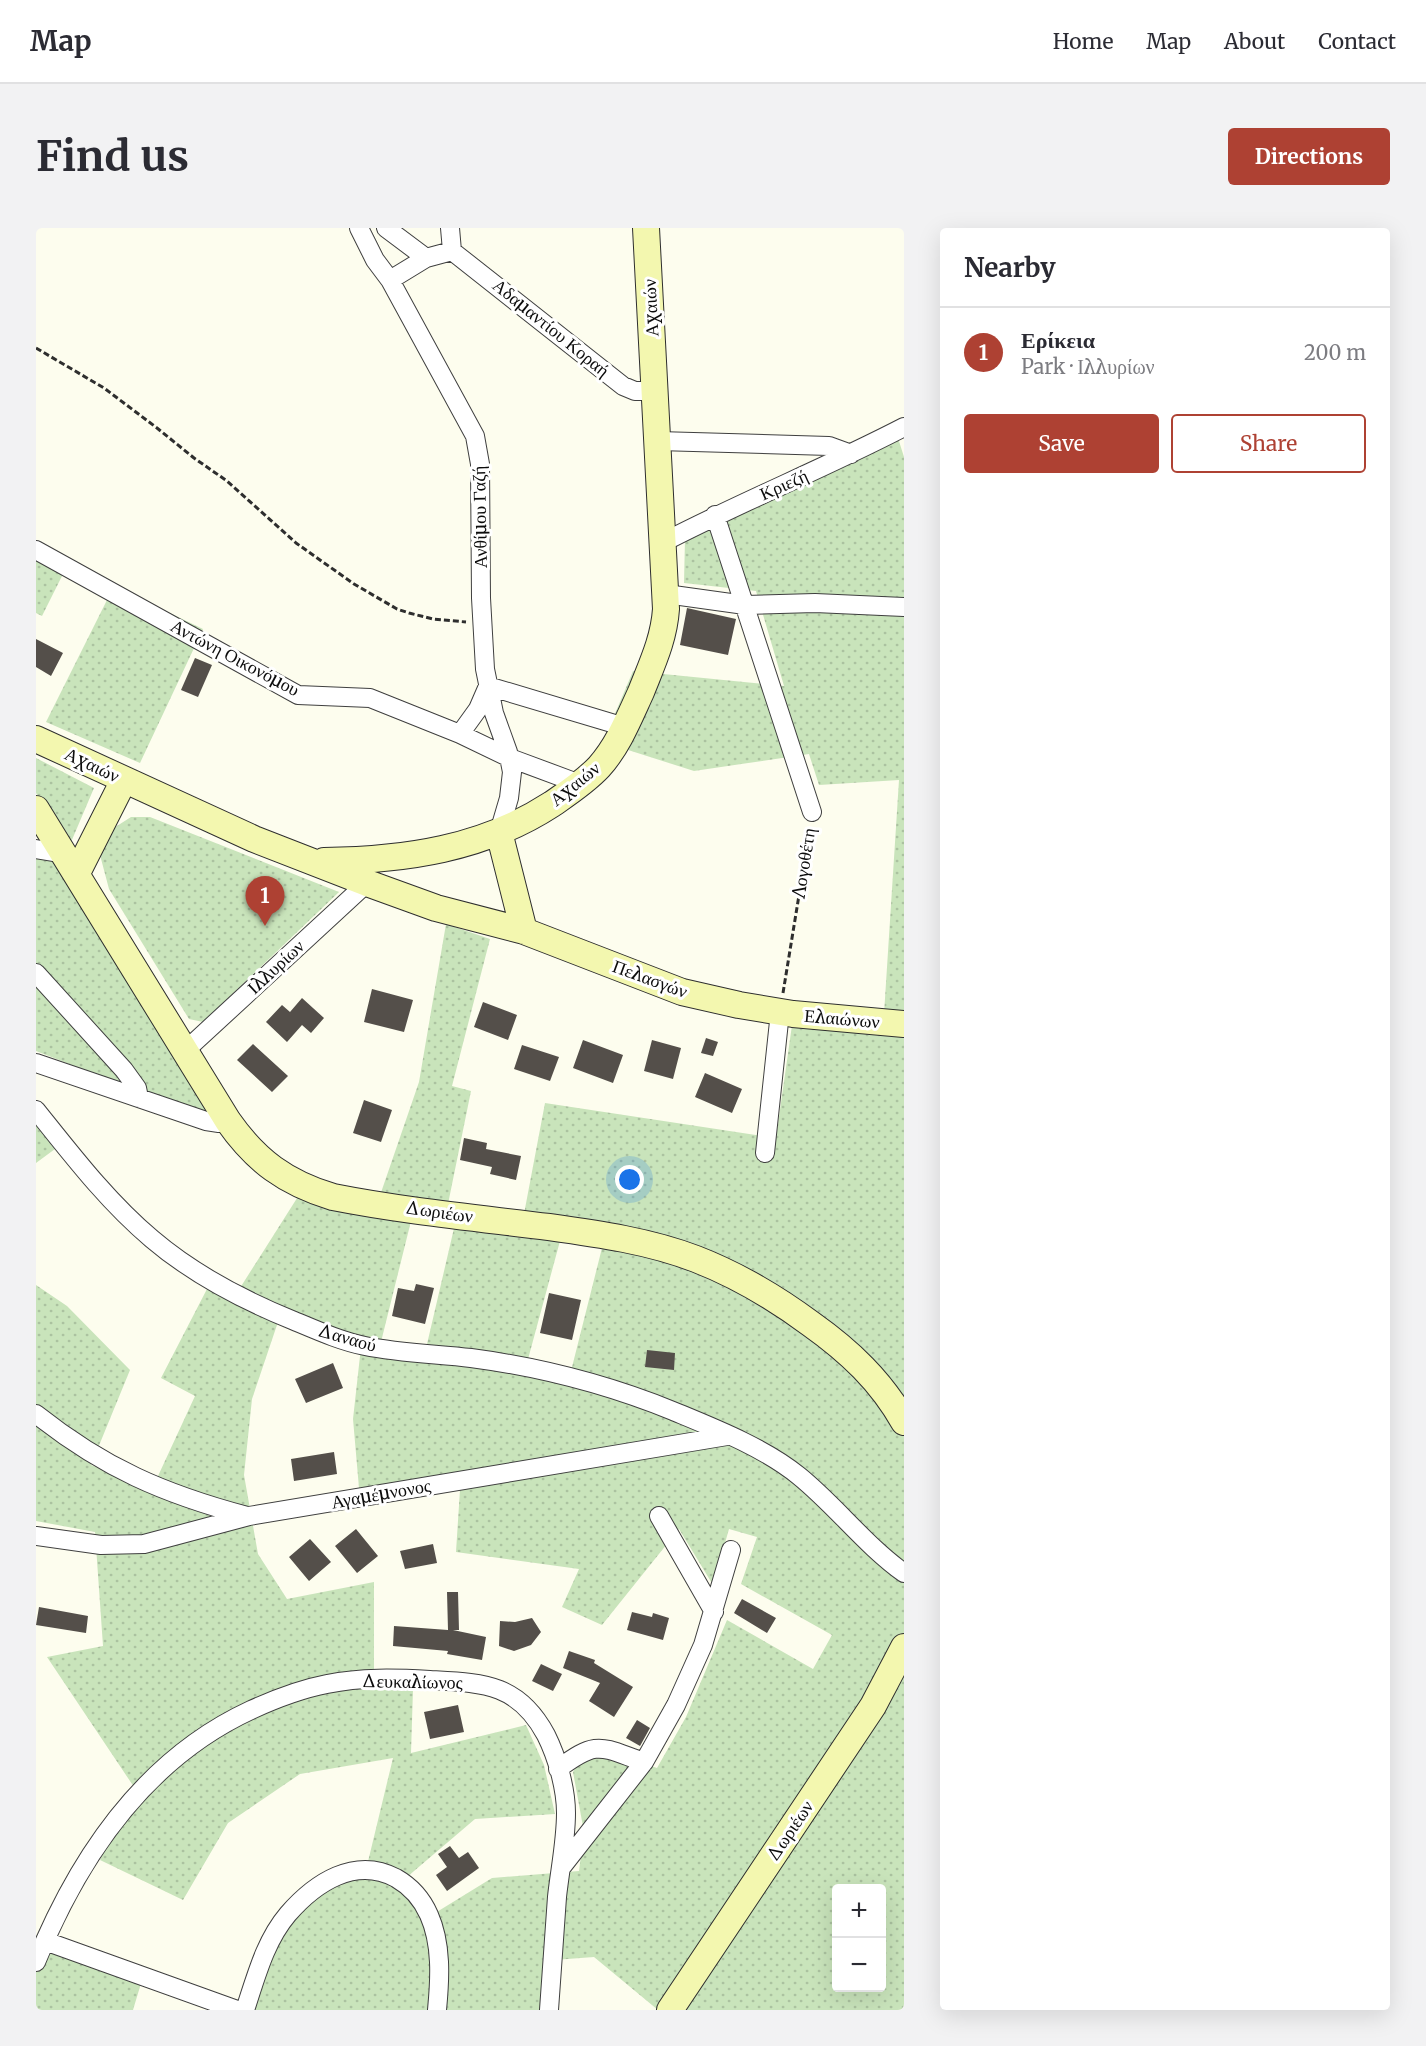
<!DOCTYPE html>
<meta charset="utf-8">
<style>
body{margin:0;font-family:Merriweather,serif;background:#f2f2f3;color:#2b2b33}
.controls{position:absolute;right:18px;bottom:18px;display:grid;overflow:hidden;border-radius:6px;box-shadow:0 6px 24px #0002}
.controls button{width:54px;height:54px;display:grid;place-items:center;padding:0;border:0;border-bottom:2px solid #e1e1e2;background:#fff;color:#2b2b33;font:30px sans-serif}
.you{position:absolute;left:594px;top:952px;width:21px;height:21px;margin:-15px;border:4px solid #fff;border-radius:50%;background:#1a73e8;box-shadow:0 0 0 9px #1a73e833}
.badge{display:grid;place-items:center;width:39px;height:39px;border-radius:50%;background:#ae4133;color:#fff;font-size:20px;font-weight:700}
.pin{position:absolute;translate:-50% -50px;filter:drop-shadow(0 2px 3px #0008)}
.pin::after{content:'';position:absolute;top:32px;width:21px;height:18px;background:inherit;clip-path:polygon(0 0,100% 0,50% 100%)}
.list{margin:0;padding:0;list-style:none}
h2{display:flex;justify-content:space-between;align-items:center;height:78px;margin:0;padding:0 24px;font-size:26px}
h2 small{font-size:20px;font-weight:400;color:#7c7c81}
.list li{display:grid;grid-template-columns:39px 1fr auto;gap:18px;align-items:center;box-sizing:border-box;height:90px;padding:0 24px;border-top:2px solid #e1e1e2}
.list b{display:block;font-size:22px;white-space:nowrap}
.list p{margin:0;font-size:20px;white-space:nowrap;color:#7c7c81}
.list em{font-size:20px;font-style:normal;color:#7c7c81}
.actions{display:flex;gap:12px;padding:18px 24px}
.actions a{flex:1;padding:14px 0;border:2px solid #ae4133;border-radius:6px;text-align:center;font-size:21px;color:#ae4133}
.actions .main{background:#ae4133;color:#fff}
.map{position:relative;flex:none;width:868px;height:1782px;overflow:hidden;border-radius:6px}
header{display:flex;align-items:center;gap:36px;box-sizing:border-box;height:84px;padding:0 30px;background:#fff;border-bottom:2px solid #e1e1e2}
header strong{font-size:28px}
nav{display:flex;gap:33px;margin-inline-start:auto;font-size:21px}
.intro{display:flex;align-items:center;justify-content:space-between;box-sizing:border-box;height:144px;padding:0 36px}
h1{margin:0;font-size:42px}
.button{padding:15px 27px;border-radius:6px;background:#ae4133;color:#fff;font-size:21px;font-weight:700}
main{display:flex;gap:36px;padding:0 36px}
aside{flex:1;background:#fff;border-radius:6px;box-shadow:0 6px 24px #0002}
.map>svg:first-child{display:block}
.grass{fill:url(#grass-dots);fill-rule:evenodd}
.building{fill:#544f4a}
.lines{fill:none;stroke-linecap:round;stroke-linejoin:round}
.street-casing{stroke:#3f3f3f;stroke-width:20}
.secondary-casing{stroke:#2e2e2e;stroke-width:28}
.path{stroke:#2e2e2e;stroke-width:3;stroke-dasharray:6 3;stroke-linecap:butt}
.street{stroke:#fff;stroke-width:18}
.secondary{stroke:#f3f7af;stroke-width:26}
.labels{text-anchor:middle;stroke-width:6;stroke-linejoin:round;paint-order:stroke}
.street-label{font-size:18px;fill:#0c0c0c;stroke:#fff}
</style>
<header>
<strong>Map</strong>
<nav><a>Home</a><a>Map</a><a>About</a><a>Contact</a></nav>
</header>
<div class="intro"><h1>Find us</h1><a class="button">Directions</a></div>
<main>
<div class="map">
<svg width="868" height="1782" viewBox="0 0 868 1782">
<defs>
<pattern id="grass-dots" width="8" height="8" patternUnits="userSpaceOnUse" patternTransform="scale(1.5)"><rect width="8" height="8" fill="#c9e4bb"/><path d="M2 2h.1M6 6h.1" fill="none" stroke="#abc2a0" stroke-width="1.8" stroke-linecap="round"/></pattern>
</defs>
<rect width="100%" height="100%" fill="#fdfdee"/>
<path class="grass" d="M862 210 868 229V1782H622L558 1729 518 1732 513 1782H211L252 1696 276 1670 308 1650 329 1646 357 1530 264 1546 192 1595 147 1672 64 1632 80 1598 102 1565 11 1429 67 1418 59 1304 0 1293V1057L31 1078 94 1142 55 1237 116 1261 159 1168 125 1150 171 1061 197 1071 263 967 339 982 383 854 410 696 454 711 416 858 435 863 412 976 380 973 342 1126 388 1129 419 996 484 1007 509 875 740 910 759 776 848 786 863 552 783 557 773 526 658 543 567 514 597 443 748 458 720 363 648 355 649 310ZM524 1013 566 1020 532 1155 488 1146ZM242 1094 326 1110 317 1191 323 1260 425 1246 420 1324 543 1341 526 1379 566 1397 643 1301 677 1357 693 1301 721 1309 705 1356 796 1407 777 1441 691 1392 650 1489 621 1540 586 1528 549 1525 537 1544 548 1604 543 1643 456 1650 391 1690 364 1655 439 1591 519 1586 508 1537 490 1497 375 1525 377 1461 338 1457V1354L251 1371 222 1326 208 1247 216 1171ZM800 1660H846V1760H800Z
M0 313 34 332 6 388 0 385Z
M78 358 167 401 104 535 10 494Z
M0 530 58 560 27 633 178 880 168 884 138 877 0 823V626L15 589 0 565Z
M95 589H114L303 664 167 794 153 791 73 661 64 627 73 603Z
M0 896 19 921 0 935Z
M0 1716 106 1752 97 1782H0Z"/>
<path class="building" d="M651 380 700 391 692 427 644 417Z
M0 411 27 425 15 448 0 439Z
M159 430 176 437 162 469 145 462Z
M336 761 377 772 368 804 328 794Z
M266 770 288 790 275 805 266 797 251 814 230 794 246 777 254 784Z
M447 774 481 787 472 812 438 799Z
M670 810 682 814 677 828 665 825Z
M547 812 587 827 577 855 537 840Z
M616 812 645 820 637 851 608 843Z
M217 816 252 848 236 864 201 832Z
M486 817 523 829 514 853 478 841Z
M669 845 706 861 696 885 659 869Z
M328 872 356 882 345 914 317 905Z
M428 910 451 915 450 921 485 928 480 952 454 946 456 939 424 932Z
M380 1056 398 1060 389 1096 356 1088 362 1060 378 1063Z
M513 1065 545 1072 536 1112 504 1105Z
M611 1122 639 1125 638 1142 609 1139Z
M297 1135 307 1160 270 1175 259 1151Z
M298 1224 301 1246 258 1253 255 1231Z
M320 1301 342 1328 321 1345 299 1318Z
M274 1311 295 1334 273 1353 253 1329Z
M397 1316 401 1335 369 1341 364 1323Z
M411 1364H422L423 1402H417L450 1409 446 1432 411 1426 412 1423 357 1418 358 1398 412 1402Z
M706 1371 740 1390 731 1405 698 1385Z
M3 1379 52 1388 50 1405 0 1397Z
M596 1384 616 1389 617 1385 633 1390 627 1412 591 1402Z
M496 1390 505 1404 495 1417 478 1423 463 1418 464 1393 479 1394Z
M533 1423 559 1432 558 1435 597 1459 578 1489 553 1473 564 1455 527 1440Z
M505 1436 526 1446 517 1463 496 1453Z
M422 1477 428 1504 394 1511 388 1484Z
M601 1492 614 1500 604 1518 590 1510Z
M414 1618 423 1630 432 1624 443 1640 411 1663 400 1647 411 1639 402 1626Z"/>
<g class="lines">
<g class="street-casing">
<path id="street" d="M323 0 339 32 354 52 439 208 444 236 445 370 449 441 458 485 472 524 476 544 473 570 463 604
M350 0 390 30
M414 0 416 23
M416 23 587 158 599 163H619
M354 52 390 30 416 23
M622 213 793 218 815 226
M679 287 776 584
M628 314C707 273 789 240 868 199
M0 322 262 467 334 470 424 506 474 530 544 556
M630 366 709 377 779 375 868 379
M424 506 442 481 452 458 589 499
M0 621 29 626
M0 745 88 842 101 860 103 870
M150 822 331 655
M0 835 170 893 183 895 192 893
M0 882C36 927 72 974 116 1011 157 1046 207 1072 256 1092 280 1102 304 1113 329 1118 363 1125 400 1126 435 1130 503 1139 573 1157 637 1183 678 1200 729 1220 763 1248 800 1278 830 1318 868 1345
M729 925 744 784
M0 1186C68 1240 128 1266 211 1288
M623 1288 678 1384
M0 1308 65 1317 108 1316 213 1288 691 1208
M522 1541C562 1511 564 1519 608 1534
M525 1640 608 1534 640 1477 667 1417 695 1322
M9 1713 201 1782
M0 1734C43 1628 109 1531 215 1482 239 1471 265 1461 291 1456 326 1449 359 1450 394 1452 447 1455 482 1455 510 1507 521 1529 530 1560 530 1585 530 1613 524 1641 521 1669 518 1707 516 1744 513 1782
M209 1782C220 1749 229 1713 252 1686 279 1655 319 1628 360 1650 374 1658 386 1671 393 1687 406 1716 404 1751 401 1782"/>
</g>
<g class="secondary-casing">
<path id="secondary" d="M0 511 218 611 331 655 400 680 488 703 646 764 703 777 757 786 868 796
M0 581 192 893C220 933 250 955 297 969 368 983 441 990 513 999 563 1006 613 1013 660 1031 701 1047 740 1070 775 1096 813 1123 845 1153 868 1194
M463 604 488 703
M288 633C369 632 447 621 516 576 532 565 549 554 563 539 582 518 593 490 605 464 616 436 628 411 630 381L610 0
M41 645 88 552
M634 1782 837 1478 868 1419"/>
</g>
<path class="path" d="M0 120 68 160 121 200 158 230 191 253 260 315 318 356 361 381 373 385 397 391 430 394
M747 765 774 600"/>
<use href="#street" class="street"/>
<use href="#secondary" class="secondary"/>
</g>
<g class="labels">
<g class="street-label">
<text transform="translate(615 80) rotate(-93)" y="6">Αχαιών</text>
<text transform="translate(515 100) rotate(39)" y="6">Αδαμαντίου Κοραή</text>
<text transform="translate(748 257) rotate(-24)" y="6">Κριεζή</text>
<text transform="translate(444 289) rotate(-91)" y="6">Ανθίμου Γαζή</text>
<text transform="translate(199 430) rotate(28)" y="6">Αντώνη Οικονόμου</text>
<text transform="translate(56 537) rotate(25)" y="6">Αχαιών</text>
<text transform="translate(539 556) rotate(-39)" y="6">Αχαιών</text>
<text transform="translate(768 635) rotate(-81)" y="6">Λογοθέτη</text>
<text transform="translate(240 739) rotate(-43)" y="6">Ιλλυρίων</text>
<text transform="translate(614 751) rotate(20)" y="6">Πελασγών</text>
<text transform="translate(806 791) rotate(5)" y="6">Ελαιώνων</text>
<text transform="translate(403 984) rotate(8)" y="6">Δωριέων</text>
<text transform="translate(311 1110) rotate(16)" y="6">Δαναού</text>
<text transform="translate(345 1266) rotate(-10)" y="6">Αγαμέμνονος</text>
<text transform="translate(376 1454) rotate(1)" y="6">Δευκαλίωνος</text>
<text transform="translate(754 1603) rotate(-56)" y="6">Δωριέων</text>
</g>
</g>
</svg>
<div class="controls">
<button>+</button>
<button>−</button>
</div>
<div class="you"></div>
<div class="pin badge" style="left:229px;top:698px">1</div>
</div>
<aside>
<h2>Nearby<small></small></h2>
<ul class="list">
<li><span class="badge">1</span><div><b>Ερίκεια</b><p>Park · Ιλλυρίων</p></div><em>200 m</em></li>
</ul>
<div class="actions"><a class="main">Save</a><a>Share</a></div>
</aside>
</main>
